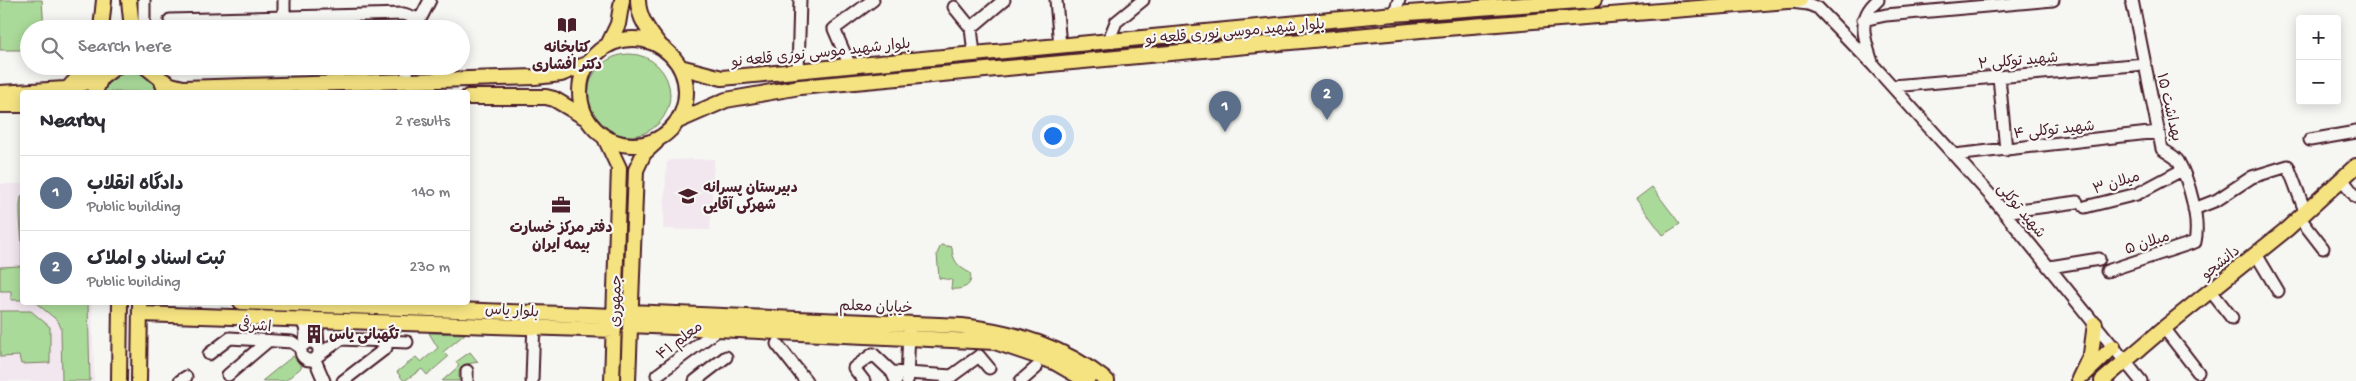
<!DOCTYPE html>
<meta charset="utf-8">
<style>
body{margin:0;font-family:"Gochi Hand","Playpen Sans Arabic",sans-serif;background:#f7f7f7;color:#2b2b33}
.controls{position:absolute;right:15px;top:15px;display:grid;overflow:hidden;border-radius:5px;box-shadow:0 2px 12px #0003}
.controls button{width:45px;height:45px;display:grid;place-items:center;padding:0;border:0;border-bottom:1px solid #e1e1e2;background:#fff;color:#2b2b33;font:25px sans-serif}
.you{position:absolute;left:1052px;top:135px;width:18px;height:18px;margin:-12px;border:4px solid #fff;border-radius:50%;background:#1a73e8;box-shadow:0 0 0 8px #1a73e833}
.badge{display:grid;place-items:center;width:32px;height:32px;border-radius:50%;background:#b45309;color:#fff;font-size:16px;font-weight:700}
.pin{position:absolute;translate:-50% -41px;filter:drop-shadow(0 1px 2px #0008)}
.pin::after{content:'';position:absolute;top:26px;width:18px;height:15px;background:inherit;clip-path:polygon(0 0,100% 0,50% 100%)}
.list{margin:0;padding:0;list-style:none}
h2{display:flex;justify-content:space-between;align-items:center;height:65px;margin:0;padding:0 20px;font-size:21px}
h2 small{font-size:16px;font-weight:400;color:#7c7c81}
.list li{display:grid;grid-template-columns:32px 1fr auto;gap:15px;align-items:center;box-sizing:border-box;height:75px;padding:0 20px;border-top:1px solid #e1e1e2}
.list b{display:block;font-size:19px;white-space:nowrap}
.list p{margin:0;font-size:16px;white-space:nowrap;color:#7c7c81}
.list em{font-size:16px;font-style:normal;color:#7c7c81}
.icon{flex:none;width:28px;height:28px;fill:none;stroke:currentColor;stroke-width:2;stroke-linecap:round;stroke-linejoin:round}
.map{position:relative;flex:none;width:2356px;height:381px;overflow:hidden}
.search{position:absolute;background:#fff;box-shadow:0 2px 12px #0003;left:20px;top:20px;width:450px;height:55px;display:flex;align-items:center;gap:12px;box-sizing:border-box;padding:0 18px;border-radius:28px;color:#7c7c81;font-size:19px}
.panel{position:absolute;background:#fff;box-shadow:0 2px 12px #0003;left:20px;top:90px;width:450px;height:215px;border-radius:5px}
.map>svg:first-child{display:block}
.built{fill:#f2e6ef}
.green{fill:#aada9a;stroke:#7a7c62}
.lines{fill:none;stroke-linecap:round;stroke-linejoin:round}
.minor-casing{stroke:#4a1f2b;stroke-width:15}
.major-casing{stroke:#4a1f2b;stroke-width:18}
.minor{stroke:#f6f6f2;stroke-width:11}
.major{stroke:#f5e382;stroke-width:14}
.labels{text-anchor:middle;stroke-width:4.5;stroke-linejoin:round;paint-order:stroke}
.street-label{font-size:15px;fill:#4a1f2b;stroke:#f6f6f2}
.poi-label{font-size:15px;font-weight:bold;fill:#4a1f2b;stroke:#f6f6f2}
</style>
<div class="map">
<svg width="2356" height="381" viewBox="0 0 2356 381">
<rect width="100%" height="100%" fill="#f6f6f2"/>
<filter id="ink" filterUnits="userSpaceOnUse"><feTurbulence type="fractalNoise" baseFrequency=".02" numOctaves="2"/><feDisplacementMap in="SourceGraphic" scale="10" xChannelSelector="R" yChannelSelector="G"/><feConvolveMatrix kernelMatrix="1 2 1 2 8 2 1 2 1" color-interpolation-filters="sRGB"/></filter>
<g filter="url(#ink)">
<path class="built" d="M714 159 710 230 663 229 667 163 671 160Z
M0 184H22V302L92 303 94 381H0Z"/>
<path class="green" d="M0 0H42L44 29H29V50H0Z
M588 95a41 41 0 1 1 82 0a41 41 0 1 1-82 0Z
M125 71C140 71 153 77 158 92H102L109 80Z
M1652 187 1680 224 1663 235 1636 199Z
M22 195V300H11V291H0V267L21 266C25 247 16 207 22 195Z
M941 245 952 247C952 260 958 267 970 273 974 286 962 290 951 289L952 280 939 278 937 254Z
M36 303H88L90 381H62L61 328 58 321Z
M0 311H31L50 327V363L21 364 19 356 0 357Z
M429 333 465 334 443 352 448 357 427 375 422 369 404 381 397 372 416 357 421 362 438 348Z
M470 352 478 362 467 364 459 371V381H442L459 366 456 362Z
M293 356 302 367 285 381H262Z"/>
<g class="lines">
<g class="minor-casing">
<path id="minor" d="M144 0V29
M1056 0 1060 46
M1791 2 1808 4 1818 8 1873 65C1865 41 1855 19 1878 0
M954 7 971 28 974 54
M1394 14 1399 0
M170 20 404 14 419 19
M1863 20 1886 15 2053 0
M971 28 1004 0
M284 29V0
M415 29 430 0
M1108 42 1116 22 1143 0
M1873 65 1991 196 2141 381
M850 66 834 29 873 0
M798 71 800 0
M1999 77 2006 150
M406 82 408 66
M1893 86 2145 64
M2310 140 2356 132
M1954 155 2158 132
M2342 179 2356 197
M2085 207 2137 194 2182 170
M2194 209 2217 200 2252 177 2288 166 2305 211
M2004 212 2077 202
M2299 217 2323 248
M2256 254 2278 291
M2050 267 2099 259
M2107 271 2195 242C2200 220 2189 180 2178 161 2175 156 2167 153 2162 149L2132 0
M2210 290 2232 318
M301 318 306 330 305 344
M2164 328 2198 372
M301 351a9 9 0 1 1 18 0a9 9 0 1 1-18 0Z
M777 344 806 381
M318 346 317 330 321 319
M209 354 230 338 292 342 301 348
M319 355 341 339 407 342
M315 360 324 381
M892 372 952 376
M228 375 268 341
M657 375 719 329
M946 380 979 356 989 368
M180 381 186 377
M343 381 386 348 381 341
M467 381V371
M532 381 534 320
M695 381 726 357
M864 381 854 368 873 354 892 372 896 381
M907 381 909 331
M1021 381 1036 368"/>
</g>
<g class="major-casing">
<path id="major" d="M129 0 132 29
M638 0C638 18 650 33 661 47
M101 29 104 0
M580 92a53 53 0 1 1 106 0a53 53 0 1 1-106 0Z
M608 45 618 24 622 0
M145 66 161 79 164 87
M680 67 722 78 1394 14 1594 0
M161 79 171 85 183 88 535 77 561 74 587 64
M71 85 90 66
M95 92 101 78 117 66
M0 93 65 89 101 78
M468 97H546L554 99 586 118
M0 105H22
M678 121 726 100 800 87 1421 30 1800 0
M605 138 619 168 612 381
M241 302 614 316
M630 312 962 326C1016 332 1064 347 1107 381
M140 314 614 330
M630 325 995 342 1054 362 1087 381
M2085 374 2113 347
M2079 379 2091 354 2095 324
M119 381 120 302
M139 381 140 302
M628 381 636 170 644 153 656 142
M2102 381 2164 328 2287 229 2356 166"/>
</g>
<use href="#minor" class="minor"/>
<use href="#major" class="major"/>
</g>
</g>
<defs>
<g id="library-bare" transform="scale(1.5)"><path d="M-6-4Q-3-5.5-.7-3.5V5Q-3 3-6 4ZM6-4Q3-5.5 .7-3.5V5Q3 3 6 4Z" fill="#4a1f2b" stroke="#f6f6f2" stroke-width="2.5" paint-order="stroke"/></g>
<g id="school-bare" transform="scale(1.5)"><path d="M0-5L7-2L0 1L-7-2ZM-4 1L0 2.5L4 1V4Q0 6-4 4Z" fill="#4a1f2b" stroke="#f6f6f2" stroke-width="2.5" paint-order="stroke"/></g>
<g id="office-bare" transform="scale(1.5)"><path d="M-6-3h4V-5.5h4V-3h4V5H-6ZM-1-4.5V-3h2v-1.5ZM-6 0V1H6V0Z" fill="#4a1f2b" stroke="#f6f6f2" stroke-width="2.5" paint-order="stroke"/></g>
<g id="building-bare" transform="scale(1.5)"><path d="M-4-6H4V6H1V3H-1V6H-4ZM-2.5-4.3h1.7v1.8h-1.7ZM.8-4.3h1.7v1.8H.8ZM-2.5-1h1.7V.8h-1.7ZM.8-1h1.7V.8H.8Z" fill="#4a1f2b" stroke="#f6f6f2" stroke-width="2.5" paint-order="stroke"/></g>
</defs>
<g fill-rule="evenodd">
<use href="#library-bare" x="567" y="25"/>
<use href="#school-bare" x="688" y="196"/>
<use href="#office-bare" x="561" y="205"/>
<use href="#building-bare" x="314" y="334"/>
</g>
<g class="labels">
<g class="street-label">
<text transform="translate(1235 31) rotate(-5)" y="5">بلوار شهید موسی نوری قلعه نو</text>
<text transform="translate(821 52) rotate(-6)" y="5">بلوار شهید موسی نوری قلعه نو</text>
<text transform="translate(2018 60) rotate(-5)" y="5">شهید توکلی ۲</text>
<text transform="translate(2170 107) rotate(77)" y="5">بهداشت ۱۵</text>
<text transform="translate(2054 129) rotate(-6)" y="5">شهید توکلی ۴</text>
<text transform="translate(2116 182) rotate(-17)" y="5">میلان ۳</text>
<text transform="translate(2022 210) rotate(50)" y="5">شهید توکلی</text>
<text transform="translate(2147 242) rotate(-18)" y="5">میلان ۵</text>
<text transform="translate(2220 262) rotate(-39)" y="5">دانشجو</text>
<text transform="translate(615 301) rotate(-88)" y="5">جمهوری</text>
<text transform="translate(876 306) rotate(2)" y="5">خیابان معلم</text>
<text transform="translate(512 310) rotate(3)" y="5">بلوار یاس</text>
<text transform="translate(255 325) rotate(4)" y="5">اشرفی</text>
<text transform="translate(679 340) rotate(-37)" y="5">معلم ۴۱</text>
</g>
<g class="poi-label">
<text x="567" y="52">کتابخانه<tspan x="567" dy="17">دکتر افشاری</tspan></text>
<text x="703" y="192" text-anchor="start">دبیرستان پسرانه<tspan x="703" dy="17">شهرکی آقایی</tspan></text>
<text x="561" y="232">دفتر مرکز خسارت<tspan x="561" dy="17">بیمه ایران</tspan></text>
<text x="329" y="339" text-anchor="start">تگهبانی یاس</text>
</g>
</g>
</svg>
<div class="controls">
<button>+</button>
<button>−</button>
</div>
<div class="you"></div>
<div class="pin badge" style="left:1225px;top:132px;background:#5c6f8a">1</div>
<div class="pin badge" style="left:1327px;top:120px;background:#5c6f8a">2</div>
<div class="search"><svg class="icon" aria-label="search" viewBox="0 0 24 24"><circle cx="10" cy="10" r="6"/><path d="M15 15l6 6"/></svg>Search here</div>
<section class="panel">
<h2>Nearby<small>2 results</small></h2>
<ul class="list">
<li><span class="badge" style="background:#5c6f8a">1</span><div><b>دادگاه انقلاب</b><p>Public building</p></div><em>140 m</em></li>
<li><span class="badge" style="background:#5c6f8a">2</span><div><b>ثبت اسناد و املاک</b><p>Public building</p></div><em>230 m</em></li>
</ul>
</section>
</div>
